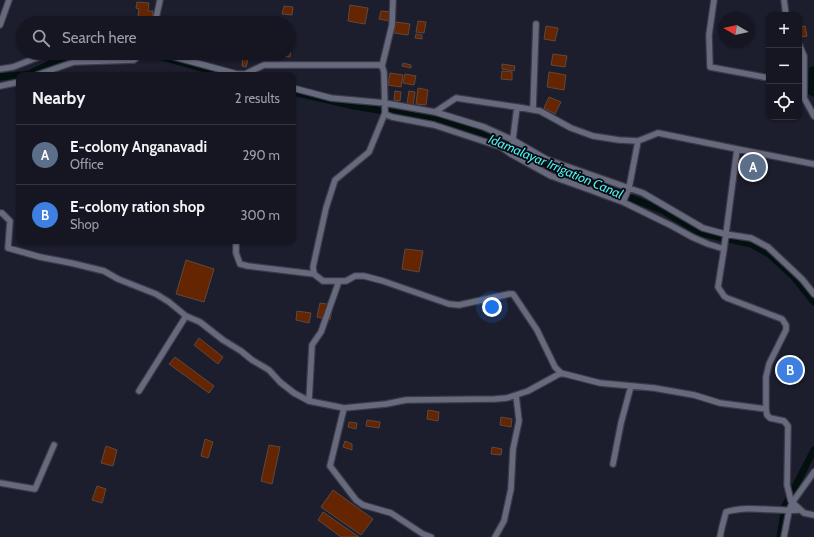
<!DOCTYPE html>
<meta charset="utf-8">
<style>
body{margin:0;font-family:Cabin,sans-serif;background:#22232f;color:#f1f3f6}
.controls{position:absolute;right:12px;top:12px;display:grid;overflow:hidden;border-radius:8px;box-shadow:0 1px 3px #0004}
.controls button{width:36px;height:36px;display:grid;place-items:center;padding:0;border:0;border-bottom:1px solid #343540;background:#151622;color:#f1f3f6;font:20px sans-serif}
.compass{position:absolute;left:718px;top:12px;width:36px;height:36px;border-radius:50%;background:#151622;box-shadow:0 1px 3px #0004;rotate:279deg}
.you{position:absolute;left:492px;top:307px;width:14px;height:14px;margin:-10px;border:3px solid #fff;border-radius:50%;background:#1a73e8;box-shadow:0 0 0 6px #1a73e833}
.badge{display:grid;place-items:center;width:26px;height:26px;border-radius:50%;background:#9cca31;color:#fff;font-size:13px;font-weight:700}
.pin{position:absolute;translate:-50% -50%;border:2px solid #fff;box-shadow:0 1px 4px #0006}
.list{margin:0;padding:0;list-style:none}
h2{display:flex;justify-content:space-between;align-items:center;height:52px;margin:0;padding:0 16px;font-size:17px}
h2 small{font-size:13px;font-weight:400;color:#9d9fa5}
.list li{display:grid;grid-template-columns:26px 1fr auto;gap:12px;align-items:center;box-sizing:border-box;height:60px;padding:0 16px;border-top:1px solid #343540}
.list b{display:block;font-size:15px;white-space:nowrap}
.list p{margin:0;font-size:13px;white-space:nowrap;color:#9d9fa5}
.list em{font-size:13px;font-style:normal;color:#9d9fa5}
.icon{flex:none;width:22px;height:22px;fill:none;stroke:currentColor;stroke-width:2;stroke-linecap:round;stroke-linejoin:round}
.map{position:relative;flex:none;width:814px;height:537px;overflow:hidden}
.search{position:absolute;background:#151622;box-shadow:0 1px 3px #0004;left:16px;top:16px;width:280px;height:44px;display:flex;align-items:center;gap:10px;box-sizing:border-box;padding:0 14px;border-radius:22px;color:#9d9fa5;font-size:15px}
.panel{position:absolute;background:#151622;box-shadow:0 1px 3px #0004;left:16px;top:72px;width:280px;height:172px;border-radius:8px}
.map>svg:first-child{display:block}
.water{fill:#031010}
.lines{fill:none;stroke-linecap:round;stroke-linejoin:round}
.canal{stroke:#031010;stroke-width:7}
.building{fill:#642500;stroke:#5d4940}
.street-casing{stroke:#3a3a48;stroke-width:8}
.street{stroke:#67697d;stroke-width:5.5}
.labels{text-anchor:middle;stroke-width:3.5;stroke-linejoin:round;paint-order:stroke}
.water-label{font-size:13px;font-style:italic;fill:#4bf0f0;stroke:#08080f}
</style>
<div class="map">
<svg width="814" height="537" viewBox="0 0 814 537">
<rect width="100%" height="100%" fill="#1c1d2d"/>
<path class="water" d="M814 66V97L808 94 809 68Z"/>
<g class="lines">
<path class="canal" d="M107 53 158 56 226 75
M22 75 29 74 54 62 101 53
M0 77 19 75
M293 92 354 106 445 121 503 142 560 171 662 210 701 233 751 244 769 254 794 277 814 302
M780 537 785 506 814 450"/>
</g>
<path class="building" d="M137 2 149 3 148 11H153L152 18 138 16 139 9 136 8Z
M350 5 368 8 365 24 348 21Z
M284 6 293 7 292 15 282 14Z
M381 11 391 12 390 21 379 19Z
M130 19 135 20 134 23H129Z
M138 20 146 21V23H138Z
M418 21 426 22 424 33 416 32Z
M396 22 410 24 408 35 394 33Z
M546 26 558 28 555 41 544 39Z
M805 26 807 36 801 37 800 27Z
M416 34 422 35V39L415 38Z
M289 48H291L290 57 278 55 279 53H289Z
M234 53H246L245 58 234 56Z
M553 54 567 56 565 67 551 65Z
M243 58 248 59 246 67 242 66Z
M403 63 411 65V68L402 66Z
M502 64 515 66 514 71 502 69Z
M502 71 512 72V80L501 79Z
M549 72 566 75 564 90 547 87Z
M390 73 403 75 401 87 388 85Z
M405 74 416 76 414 85 403 83Z
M418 88 428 90 426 105 416 104Z
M395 91 401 92 400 101 394 100Z
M409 91 415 92 413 105 407 104Z
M549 97 561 102 555 114 544 108Z
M405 249 423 251 419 272 402 269Z
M186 260 214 269 204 302 176 294Z
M320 303 333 305 330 320 317 317Z
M297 311 311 313 309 323 296 320Z
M199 338 223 357 218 364 194 345Z
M175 357 214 386 209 393 169 364Z
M428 410 439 412 438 421 427 419Z
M501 417 512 419 511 427 500 425Z
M367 420 380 422 379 428 366 426Z
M349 422 357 423 356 429 348 427Z
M205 439 213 442 208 458 201 456Z
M345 441 352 444V450L343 447Z
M269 445 280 447 272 484 261 481Z
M106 446 117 450 113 466 101 463Z
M492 447 502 449 501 455 491 454Z
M97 486 106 489 102 503 92 500Z
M333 490 373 519 361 535 321 507Z
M323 512 359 537H341L318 520Z"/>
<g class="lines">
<g class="street-casing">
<path id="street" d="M714 0 709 35 710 67 769 78
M784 0 786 15
M155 23 160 0
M0 25 9 0
M799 44 804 56V98
M160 53 237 74H245L247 75
M382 66 392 25 393 0
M0 69 13 67 49 53
M245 74 264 65H378L382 66 384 72 385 113 369 152 335 180 326 208 313 267 314 274
M37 75 74 62 134 60 142 53
M0 86 19 82
M293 88 331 98 385 103 435 112 484 127 513 140 546 159 643 193 703 228 725 234 751 238 768 247 802 279 814 294
M799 94 804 98 814 116
M533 110 536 24
M435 112 456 98 517 107
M385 113 387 115 392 117 434 125 501 147 511 154 551 176 582 187 623 202 672 226 692 237 708 244 724 249 718 287 724 296 727 298 782 319 786 325V330L769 364 766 377V409L767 415 770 418 784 421 788 426 787 485 791 501 804 513 814 515
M511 154 517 107 540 111 571 128 593 136 619 140 638 141 658 133 737 149
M623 202 629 188 638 141
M0 213H2L10 221 8 248 40 257 71 263 104 271 118 279 156 294 169 302 186 316 200 322 223 340 241 351 252 360 269 370 280 382 294 393 309 401 344 408 386 404 406 400 495 399 507 398 516 395
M236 241V253L240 264 248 266 314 274 323 281H346L355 276H364L383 281 449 304 459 305 509 294H513L537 330 555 367 561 373 600 383 654 388 694 395 720 403 766 409
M724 249 737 149 814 164
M139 391 186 316
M309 401 312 345 321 332 339 281
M344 408 330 466 356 500 363 505 391 513 423 534 431 537
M613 464 621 423 631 386
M0 483 35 489 54 445
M495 537 504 521 511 489 513 449 519 421 516 395 528 391 561 373
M720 537 722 527 726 512C750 505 775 512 799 510
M784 537 789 511 792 503 814 472"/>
</g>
<use href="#street" class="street"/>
</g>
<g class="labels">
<g class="water-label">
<text transform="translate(556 166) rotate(23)" y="5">Idamalayar Irrigation Canal</text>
</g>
</g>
</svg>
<div class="controls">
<button>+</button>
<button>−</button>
<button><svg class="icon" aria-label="locate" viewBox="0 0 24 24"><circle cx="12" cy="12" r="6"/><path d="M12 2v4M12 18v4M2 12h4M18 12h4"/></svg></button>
</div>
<svg class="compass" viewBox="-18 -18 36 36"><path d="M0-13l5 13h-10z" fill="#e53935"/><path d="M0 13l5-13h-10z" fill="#9d9fa5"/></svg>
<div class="you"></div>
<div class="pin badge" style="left:753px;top:167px;background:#5c6f8a">A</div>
<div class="pin badge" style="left:790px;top:370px;background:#3f7fe0">B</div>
<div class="search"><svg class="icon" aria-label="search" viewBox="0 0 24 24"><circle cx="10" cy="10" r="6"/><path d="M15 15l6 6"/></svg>Search here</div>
<section class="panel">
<h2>Nearby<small>2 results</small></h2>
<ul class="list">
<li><span class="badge" style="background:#5c6f8a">A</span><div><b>E-colony Anganavadi</b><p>Office</p></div><em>290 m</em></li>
<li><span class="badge" style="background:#3f7fe0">B</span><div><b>E-colony ration shop</b><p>Shop</p></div><em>300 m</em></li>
</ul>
</section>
</div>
